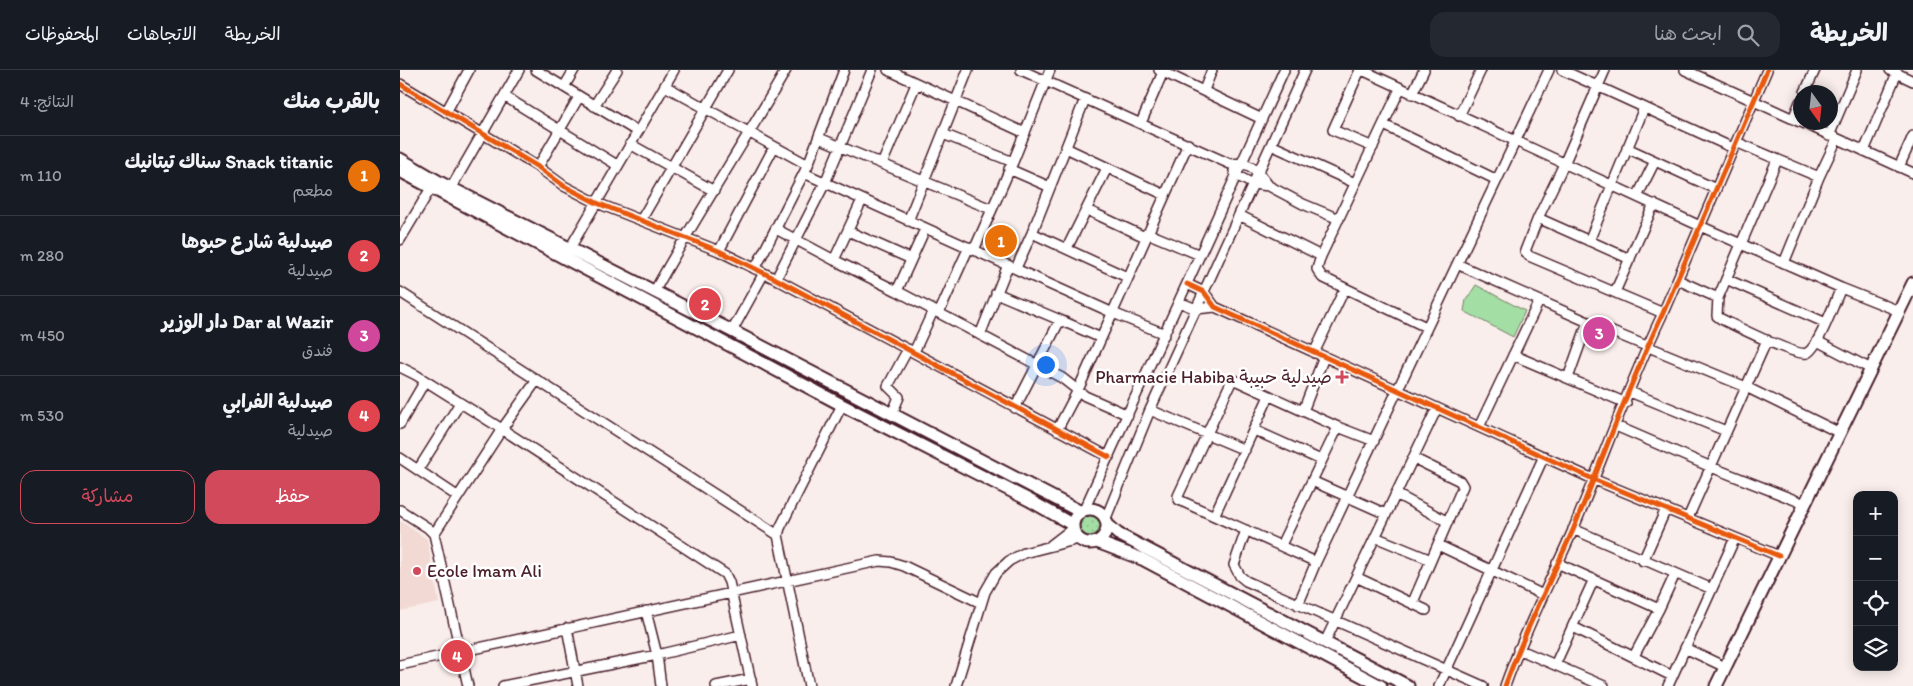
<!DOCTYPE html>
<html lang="ar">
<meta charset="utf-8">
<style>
body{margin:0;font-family:Itim,"Playpen Sans Arabic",sans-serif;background:#242831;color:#f1f3f6;direction:rtl}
.controls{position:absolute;right:15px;bottom:15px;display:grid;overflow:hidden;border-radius:10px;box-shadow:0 2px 12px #0003}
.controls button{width:45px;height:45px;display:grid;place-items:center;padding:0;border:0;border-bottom:1px solid #363941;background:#171b24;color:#f1f3f6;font:25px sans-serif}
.compass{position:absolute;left:1393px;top:15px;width:45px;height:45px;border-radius:50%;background:#171b24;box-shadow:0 2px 12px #0003;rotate:165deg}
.you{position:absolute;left:645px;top:294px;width:18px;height:18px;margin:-12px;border:4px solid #fff;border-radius:50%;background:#1a73e8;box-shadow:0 0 0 8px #1a73e833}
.badge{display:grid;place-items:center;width:32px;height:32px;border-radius:50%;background:#d1495b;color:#fff;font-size:16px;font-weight:700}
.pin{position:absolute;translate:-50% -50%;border:2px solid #fff;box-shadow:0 1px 5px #0006}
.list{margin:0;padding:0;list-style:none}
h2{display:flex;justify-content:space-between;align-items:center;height:65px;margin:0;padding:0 20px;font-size:21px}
h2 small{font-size:16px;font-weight:400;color:#9ea1a6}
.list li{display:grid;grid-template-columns:32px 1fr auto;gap:15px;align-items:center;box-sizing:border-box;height:80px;padding:0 20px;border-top:1px solid #363941}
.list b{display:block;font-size:19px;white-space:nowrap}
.list p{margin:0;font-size:16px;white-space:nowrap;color:#9ea1a6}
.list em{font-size:16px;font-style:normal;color:#9ea1a6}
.actions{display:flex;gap:10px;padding:15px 20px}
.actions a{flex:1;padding:11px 0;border:1px solid #d1495b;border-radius:15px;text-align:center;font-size:18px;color:#d1495b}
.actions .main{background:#d1495b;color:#fff}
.icon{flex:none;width:28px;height:28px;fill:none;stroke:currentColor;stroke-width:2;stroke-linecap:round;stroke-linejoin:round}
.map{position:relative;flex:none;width:1513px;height:616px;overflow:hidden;direction:ltr}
header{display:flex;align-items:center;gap:30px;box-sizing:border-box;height:70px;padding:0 25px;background:#171b24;border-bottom:1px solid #363941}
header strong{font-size:24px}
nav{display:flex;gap:28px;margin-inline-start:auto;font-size:18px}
.search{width:350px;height:45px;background:#242831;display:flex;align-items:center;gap:12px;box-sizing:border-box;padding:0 18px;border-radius:15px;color:#9ea1a6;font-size:19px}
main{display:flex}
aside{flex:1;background:#171b24}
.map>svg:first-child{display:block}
.built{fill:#f2d9d3}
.park{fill:url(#park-dots);stroke:#767e68}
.pitch{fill:#a3dea4;stroke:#767e68}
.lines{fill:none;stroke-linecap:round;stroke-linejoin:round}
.minor-casing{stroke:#4a1f2b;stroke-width:12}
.major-casing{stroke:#4a1f2b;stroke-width:15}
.minor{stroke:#fff;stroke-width:9}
.major{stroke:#fff;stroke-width:11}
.cycleway-casing{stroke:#fff;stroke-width:8}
.cycleway{stroke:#e8590c;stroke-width:5}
.poi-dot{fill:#d1495b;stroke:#fff;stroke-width:2}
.labels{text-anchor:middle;stroke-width:5;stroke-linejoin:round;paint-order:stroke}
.poi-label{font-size:18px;fill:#4a1f2b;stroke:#fff;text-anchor:end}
</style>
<header>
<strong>الخريطة</strong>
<div class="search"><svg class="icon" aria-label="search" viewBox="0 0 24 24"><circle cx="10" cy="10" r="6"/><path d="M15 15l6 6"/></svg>ابحث هنا</div>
<nav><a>الخريطة</a><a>الاتجاهات</a><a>المحفوظات</a></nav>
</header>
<main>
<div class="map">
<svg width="1513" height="616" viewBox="0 0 1513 616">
<defs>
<pattern id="park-dots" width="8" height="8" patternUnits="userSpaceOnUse" patternTransform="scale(1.25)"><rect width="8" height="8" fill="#a3dea4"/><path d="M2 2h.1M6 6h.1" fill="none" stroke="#8ebe8d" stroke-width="1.8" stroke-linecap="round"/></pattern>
</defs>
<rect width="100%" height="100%" fill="#f9eeeb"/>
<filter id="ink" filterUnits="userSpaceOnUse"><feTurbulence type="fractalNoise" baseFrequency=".02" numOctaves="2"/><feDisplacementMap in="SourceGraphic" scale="10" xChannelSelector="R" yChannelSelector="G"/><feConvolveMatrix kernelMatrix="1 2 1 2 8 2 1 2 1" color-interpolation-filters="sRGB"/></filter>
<g filter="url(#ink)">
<path class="built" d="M0 451 27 469 39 533 0 541Z"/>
<path class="park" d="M676 458a13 13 0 1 1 26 0a13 13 0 1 1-26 0Z"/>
<path class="pitch" d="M1076 215 1125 241 1113 267 1064 241 1066 230Z"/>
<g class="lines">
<g class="minor-casing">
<path id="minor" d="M136 0 238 62
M488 0 625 63
M621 0 830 94C851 91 857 101 869 116
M759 0 862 49
M960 0 933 60 973 77
M962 0 1300 156 1441 218 1499 241
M1162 0 1333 78
M1205 0 1164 94 1138 148 1125 181 1129 186 1263 243
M1285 0 1400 52
M1490 0 1513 11
M0 14 138 97 164 116 197 133 319 181 376 209 709 387
M265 16 408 95
M164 17 174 0
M1000 19 921 186 917 199 922 207 1026 257
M804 20 812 0
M1405 22 1415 0
M1012 24 1024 0
M104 26 217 95
M194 36 217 0
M46 42 69 0
M1059 46 1081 0
M1393 49 1400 32
M1401 52 1513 103
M741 53 763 2
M984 55 1097 110
M543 64 613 92
M1429 66 1457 0
M419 68 591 139
M1336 72 1419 107
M230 74 314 121
M871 75 955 113
M666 78 765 125
M1227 78 1316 119
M1464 81 1497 3
M1377 90 1318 228 1317 246 1321 249C1334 255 1397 287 1407 283 1419 277 1435 231 1441 218
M482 94 516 14
M138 97 179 27
M1499 97 1513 66
M609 99 650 117
M834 101 836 105 853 114 869 116 903 134 939 149
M404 103 713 243 765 264
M51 118 119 0
M1237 127 1255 91
M687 140 745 167
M839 145 921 186
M1138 148 1230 189
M241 150 328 0
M508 151 568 0
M376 159 434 190 497 221 662 308 685 326 728 345
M448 161 511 189
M632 163 727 207
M747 163 800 185
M0 170 31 118
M1189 171 1244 38
M170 178 274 0
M667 178 707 98
M574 180 613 92 650 0
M319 181 374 77
M434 190 462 130
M1384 193 1419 107 1437 69
M1057 194 1188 252 1346 317 1440 363
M616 198 632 163 685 29
M355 199 408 95 444 0
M376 209 425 113 472 0
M1326 209 1426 253
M1278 210 1318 228
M787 214 804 222 815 237 1193 409 1379 486
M497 221 525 159
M0 222 378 465
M254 222C296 146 343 75 386 0
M1215 222 1254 134
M596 223 660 250 615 338
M779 232 796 239 815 237
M539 243 569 177
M660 250 701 268
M332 261 364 203
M580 265 608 195
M1417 271 1471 299
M514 282 533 241
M914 283 945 218
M1113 285 1226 333
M0 297 16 305 102 359 325 504 329 512 352 616
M1168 308 1188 252
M1230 322 1326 361
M750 340 845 380
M903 341 924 287
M492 344 499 327 488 316 508 279
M0 354 25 311
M1216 356 1311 397 1405 434
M1079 357 1139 231
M657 360 678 320 788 74
M854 360 921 390
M0 388 57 426
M18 400 60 333
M912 411 986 444
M996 424 1048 452
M0 440 28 458 34 464 68 616
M684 440 884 0
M814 446 869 326
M706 448 750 340 905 0
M1288 448 1367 270
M1173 459 1312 519
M846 460 834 495 840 506 846 511 1083 616
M34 464 102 359 137 310
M975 467 1031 490
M651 475 673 458
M881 475 938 357
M1038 475 1143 525
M1243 491 1266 439
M916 492 779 430 778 426 832 310 837 311 938 357 974 371
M1157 493 1259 539
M956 507 1026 540
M1013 532 1063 416 1060 411 1013 388
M898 535 916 492 1149 0
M246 541 257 585 261 616
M1173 557 1272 606
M167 558 178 616
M925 572 1037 338
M1285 578 1325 597
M1118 579 1204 616
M1234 586 1259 539 1275 504
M0 595 479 491 491 492 504 496 581 533
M1155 595 1194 509
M103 616 257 585 341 565
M316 616 351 609
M409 616 378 465 380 458 442 335
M556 616 585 522 596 503 609 491 624 483 679 469
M1039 616 1144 386
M1105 616C1124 562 1150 512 1173 460 1203 388 1229 314 1263 243L1367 0
M1268 616 1335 468"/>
</g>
<g class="major-casing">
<path id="major" d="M0 89 41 113 332 261 681 442
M0 101 442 335 629 430 673 455
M673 456a17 17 0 1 1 34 0a17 17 0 1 1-34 0Z
M707 454 718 464 1008 616
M697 472 742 489 981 616
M1316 616 1513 213"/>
</g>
<use href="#minor" class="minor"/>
<use href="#major" class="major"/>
<g class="cycleway-casing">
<path id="cycleway" d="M0 14 138 97 164 116 197 133 319 181 376 209 709 387
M787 214 804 222 815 237 1193 409 1379 486
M1105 616C1124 562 1150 512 1173 460 1203 388 1229 314 1263 243L1367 0"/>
</g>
<use href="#cycleway" class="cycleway"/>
</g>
</g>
<g class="poi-dot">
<path d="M939.5 299.5h5v5h5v5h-5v5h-5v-5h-5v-5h5z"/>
<circle cx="17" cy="501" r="5"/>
</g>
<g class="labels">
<g class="poi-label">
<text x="932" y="313">Pharmacie Habiba صيدلية حبيبة</text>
<text x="27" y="507" text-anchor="start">Ecole Imam Ali</text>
</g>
</g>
</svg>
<div class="controls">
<button>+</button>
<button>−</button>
<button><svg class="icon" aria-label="locate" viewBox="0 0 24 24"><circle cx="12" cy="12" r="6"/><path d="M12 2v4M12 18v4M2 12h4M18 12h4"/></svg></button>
<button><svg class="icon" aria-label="layers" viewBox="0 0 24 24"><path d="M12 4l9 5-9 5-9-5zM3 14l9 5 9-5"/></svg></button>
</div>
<svg class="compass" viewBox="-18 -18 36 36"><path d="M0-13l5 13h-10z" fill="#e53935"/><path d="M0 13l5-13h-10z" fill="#9ea1a6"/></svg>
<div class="you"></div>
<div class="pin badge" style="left:601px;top:171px;background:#e8710a">1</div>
<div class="pin badge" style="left:305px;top:234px;background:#e0444e">2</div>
<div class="pin badge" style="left:1199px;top:263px;background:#d1479c">3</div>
<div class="pin badge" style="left:57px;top:586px;background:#e0444e">4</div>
</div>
<aside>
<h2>بالقرب منك<small>النتائج: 4</small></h2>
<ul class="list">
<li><span class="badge" style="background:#e8710a">1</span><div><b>Snack titanic سناك تيتانيك</b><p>مطعم</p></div><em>110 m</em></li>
<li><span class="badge" style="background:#e0444e">2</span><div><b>صيدلية شارع حبوها</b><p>صيدلية</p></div><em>280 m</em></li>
<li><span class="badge" style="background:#d1479c">3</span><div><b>Dar al Wazir دار الوزير</b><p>فندق</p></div><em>450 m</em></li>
<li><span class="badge" style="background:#e0444e">4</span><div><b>صيدلية الفرابي</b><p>صيدلية</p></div><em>530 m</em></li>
</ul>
<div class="actions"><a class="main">حفظ</a><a>مشاركة</a></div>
</aside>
</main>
